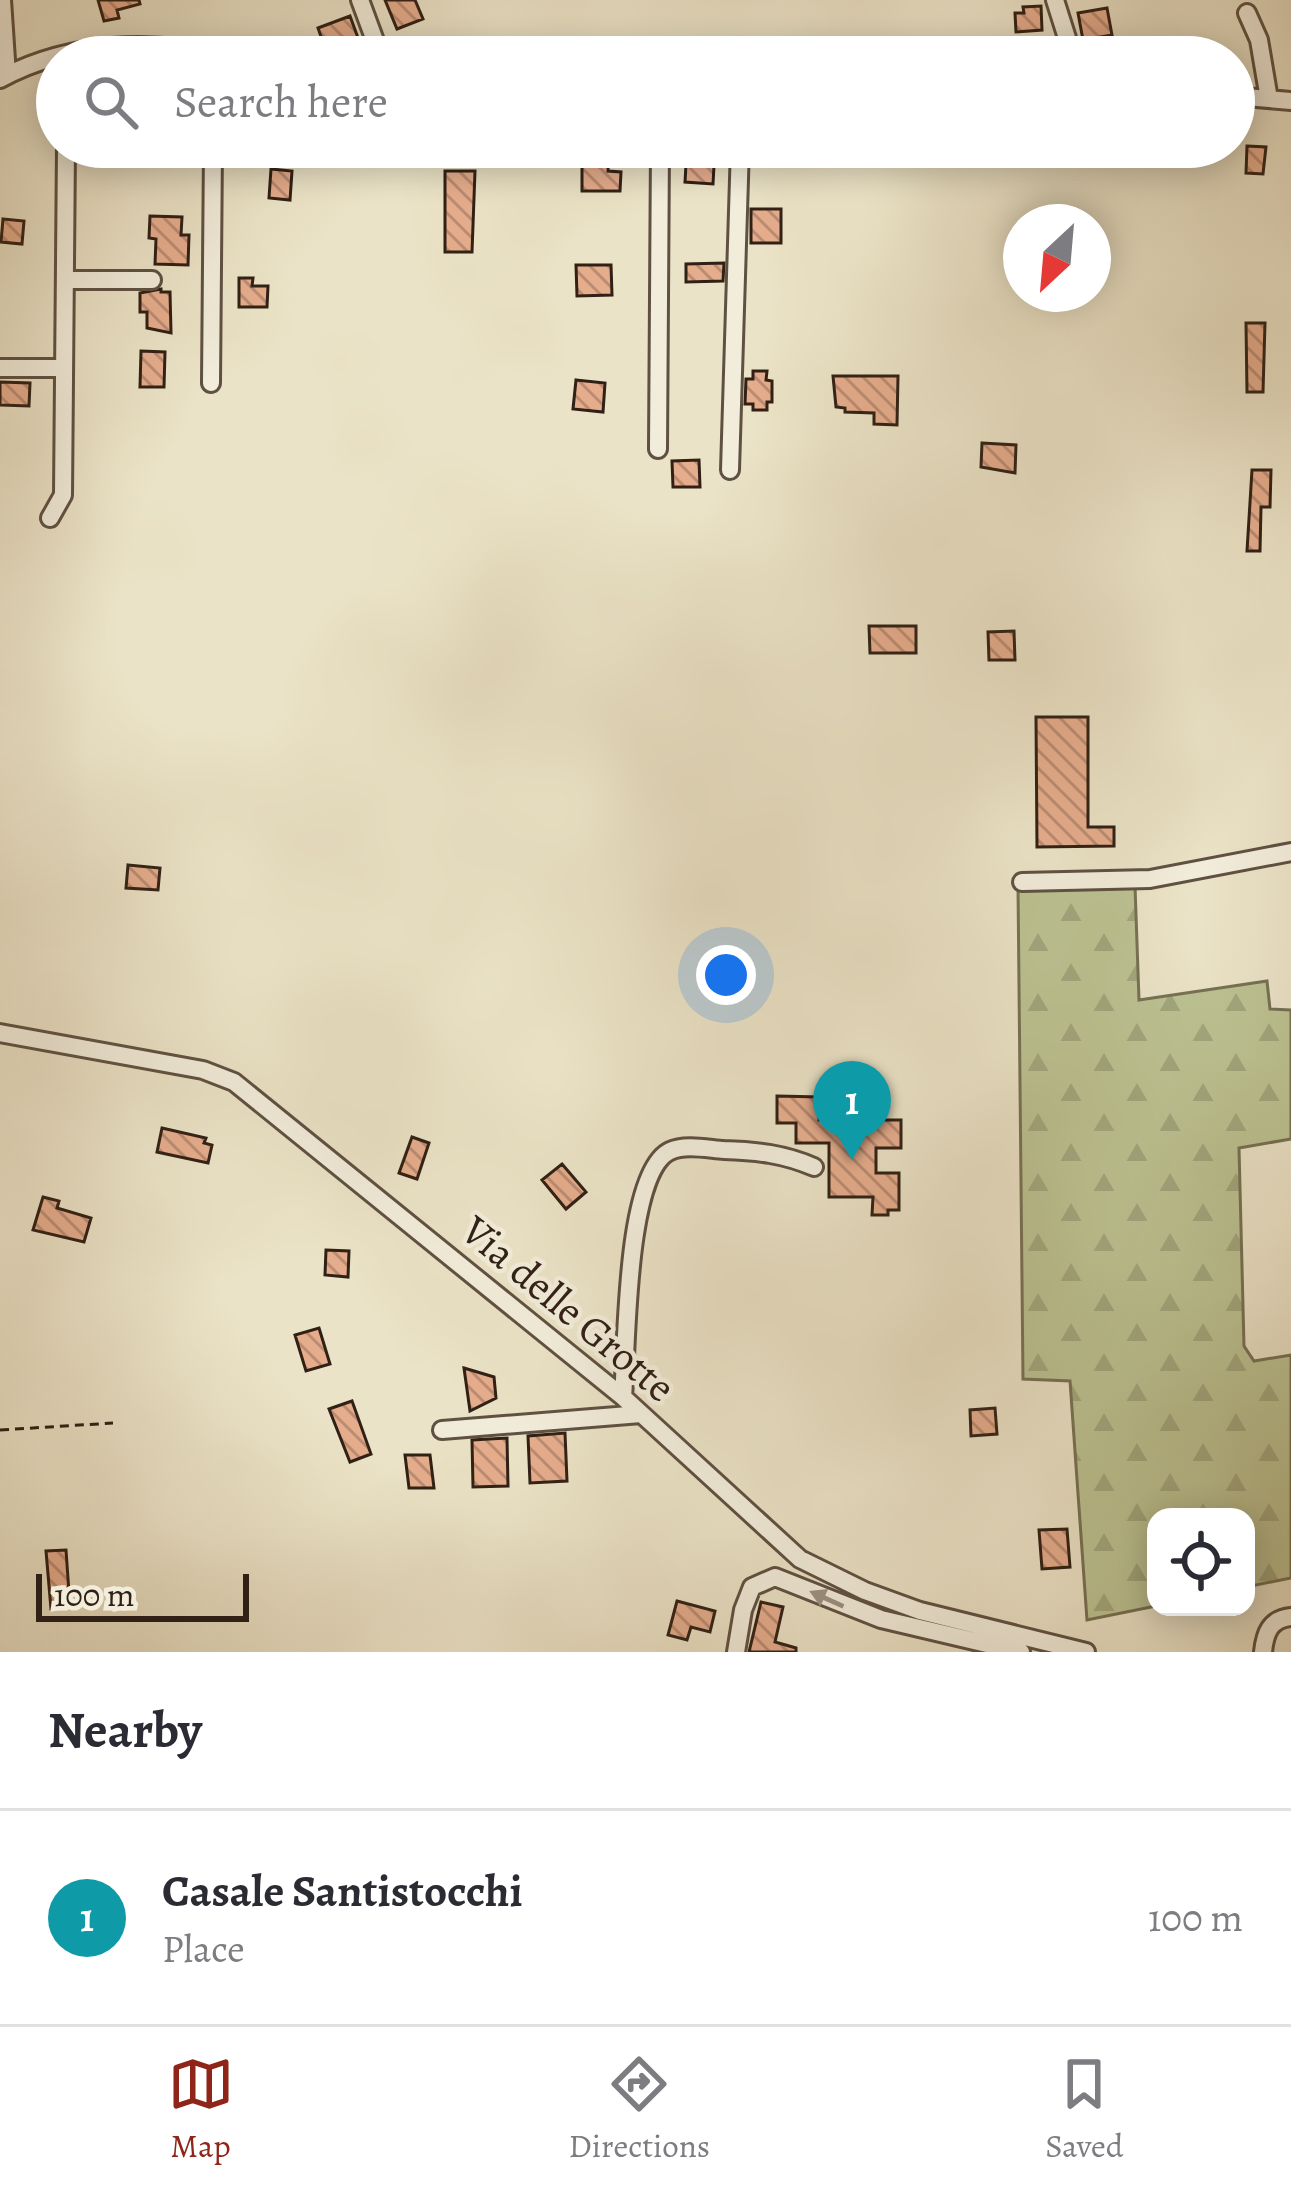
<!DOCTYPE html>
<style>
body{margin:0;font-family:Alegreya,serif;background:#f7f7f7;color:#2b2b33}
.controls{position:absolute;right:36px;bottom:36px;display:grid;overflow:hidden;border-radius:24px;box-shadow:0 6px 30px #0003}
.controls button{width:108px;height:108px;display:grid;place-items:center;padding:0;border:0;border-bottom:3px solid #e1e1e2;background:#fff;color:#2b2b33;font:60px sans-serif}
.compass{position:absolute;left:1003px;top:204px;width:108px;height:108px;border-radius:50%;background:#fff;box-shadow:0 6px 30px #0003;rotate:206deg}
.scale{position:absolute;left:36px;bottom:30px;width:213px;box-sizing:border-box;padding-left:12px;border:6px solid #302015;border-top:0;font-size:33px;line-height:42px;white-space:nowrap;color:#302015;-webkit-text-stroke:9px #f2eddb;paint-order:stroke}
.you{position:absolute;left:726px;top:975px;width:42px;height:42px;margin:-30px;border:9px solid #fff;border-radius:50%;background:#1a73e8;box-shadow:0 0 0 18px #1a73e833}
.badge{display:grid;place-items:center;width:78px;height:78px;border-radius:50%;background:#8f2418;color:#fff;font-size:39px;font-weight:700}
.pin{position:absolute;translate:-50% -99px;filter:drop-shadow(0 3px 6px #0008)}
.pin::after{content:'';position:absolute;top:63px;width:42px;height:36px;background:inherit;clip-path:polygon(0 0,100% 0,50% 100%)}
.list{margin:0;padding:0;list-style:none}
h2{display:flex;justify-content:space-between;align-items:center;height:156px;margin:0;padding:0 48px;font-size:51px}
h2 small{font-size:39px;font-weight:400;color:#7c7c81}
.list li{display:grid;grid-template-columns:78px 1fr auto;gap:36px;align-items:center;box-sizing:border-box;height:216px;padding:0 48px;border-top:3px solid #e1e1e2}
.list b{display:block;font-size:45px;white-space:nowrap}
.list p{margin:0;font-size:39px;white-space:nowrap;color:#7c7c81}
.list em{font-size:39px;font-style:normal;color:#7c7c81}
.icon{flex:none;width:66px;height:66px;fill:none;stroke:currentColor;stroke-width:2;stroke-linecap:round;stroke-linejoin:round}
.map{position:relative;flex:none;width:1291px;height:1652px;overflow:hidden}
.search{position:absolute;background:#fff;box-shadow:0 6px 30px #0003;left:36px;right:36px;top:36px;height:132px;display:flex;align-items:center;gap:30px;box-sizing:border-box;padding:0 42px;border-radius:66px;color:#7c7c81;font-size:45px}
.sheet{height:372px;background:#fff}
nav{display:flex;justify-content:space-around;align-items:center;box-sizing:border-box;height:168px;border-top:3px solid #e1e1e2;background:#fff;font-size:33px;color:#7c7c81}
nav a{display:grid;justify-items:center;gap:6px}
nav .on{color:#8f2418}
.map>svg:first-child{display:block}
.forest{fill:url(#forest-firs);stroke:#767154;stroke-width:3}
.building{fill:url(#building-back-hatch);stroke:#302015;stroke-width:3}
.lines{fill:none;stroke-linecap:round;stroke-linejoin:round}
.minor-casing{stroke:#5f5142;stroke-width:22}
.path{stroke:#302015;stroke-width:3;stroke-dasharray:9 6;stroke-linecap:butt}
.minor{stroke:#f2eddb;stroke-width:16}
.oneway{fill:#9b9182}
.labels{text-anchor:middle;stroke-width:9;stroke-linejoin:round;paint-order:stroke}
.street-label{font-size:42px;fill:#302015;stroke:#f2eddb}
</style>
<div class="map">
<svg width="1291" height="1652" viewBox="0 0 1291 1652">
<defs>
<pattern id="forest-firs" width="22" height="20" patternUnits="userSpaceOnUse" patternTransform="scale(3)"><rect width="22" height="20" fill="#bcc292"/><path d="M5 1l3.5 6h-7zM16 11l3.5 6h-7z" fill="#a2a67d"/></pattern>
<pattern id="building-back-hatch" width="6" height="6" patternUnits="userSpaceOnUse" patternTransform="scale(3)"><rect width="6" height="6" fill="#e6ad8d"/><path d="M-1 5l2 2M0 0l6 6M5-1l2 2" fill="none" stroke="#bb8c72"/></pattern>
</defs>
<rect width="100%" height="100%" fill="#ebe3c7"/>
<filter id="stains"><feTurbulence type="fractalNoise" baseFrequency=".00167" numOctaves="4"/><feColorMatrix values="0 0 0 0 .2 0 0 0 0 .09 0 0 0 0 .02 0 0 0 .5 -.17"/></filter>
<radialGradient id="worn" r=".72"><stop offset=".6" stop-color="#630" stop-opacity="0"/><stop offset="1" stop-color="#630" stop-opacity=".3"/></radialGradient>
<path class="forest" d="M1135 886 1139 1000 1267 981 1270 1009 1291 1010V1139L1239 1148 1244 1346 1254 1361 1291 1355V1578L1246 1587V1517H1156V1606L1087 1620 1070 1381 1023 1379 1018 887Z"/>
<path class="building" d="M98 0H139L140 4 117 10 119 18 104 21Z
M385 0H415L423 19 397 29Z
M1041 6 1042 30 1016 32 1015 13H1024L1023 7Z
M1107 8 1112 35 1083 40 1078 13Z
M350 16 365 57H328L318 28Z
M1247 146 1266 147 1263 174 1246 173Z
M582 147H609L608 171 621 172 620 191H582Z
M687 147H715L713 184 685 182Z
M271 169 292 171 290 200 269 198Z
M445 171H475L472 252H445Z
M751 209H781V243H751Z
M150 216 182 217 181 235H189L188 265 155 264 156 239 149 238Z
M3 219 24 221 22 244 1 242Z
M724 263 723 281 686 282V264Z
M576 265H611L612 295 577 296Z
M239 278H253L252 286H268L267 307H239Z
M161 289V292H170L171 333 147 328V312H140V293Z
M1246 323H1265L1263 392H1247Z
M141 351 165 352 164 387H140Z
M753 371H767L766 380 772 381V402H767V410H753V404H745L746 379H753Z
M833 376H898L897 425 874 424V413L845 412V408L836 407Z
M576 380 605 383 603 412 573 409Z
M0 382 30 383 29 406 0 405Z
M982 443 1016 445 1015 473 981 467Z
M699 460 700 487H673L672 461Z
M1252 470H1271L1270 507H1261L1260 551H1247Z
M869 626H916V653H870Z
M1014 631 1015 660H989L988 632Z
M1036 717H1088V827H1114V846L1037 847Z
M128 865 160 868 158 890 126 888Z
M777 1096 820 1097 819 1120H901V1148H876V1173H899V1210H888V1215H872L873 1197H829V1143H796V1123H777Z
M162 1128 206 1138 204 1143 212 1145 208 1163 157 1152Z
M412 1137 429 1143 417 1179 399 1173Z
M562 1164 586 1192 566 1209 542 1180Z
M43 1197 59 1201 57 1208 91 1218 84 1242 33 1230Z
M326 1250 349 1251 348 1277 325 1275Z
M319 1328 330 1364 306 1371 295 1335Z
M464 1368 494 1377 496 1398 470 1411Z
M352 1401 371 1454 350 1462 329 1409Z
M995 1408 997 1434 971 1436 970 1410Z
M565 1433 567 1481 530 1483 528 1436Z
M507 1438 508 1486 473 1487 472 1440Z
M405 1455H430L434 1488H409Z
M1067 1529 1070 1567 1042 1569 1039 1530Z
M66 1550 70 1607 51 1609 46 1551Z
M677 1601 715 1611 710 1632 691 1627 687 1640 668 1635Z
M761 1602 783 1607 775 1642 796 1648V1652H749Z"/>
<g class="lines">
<g class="minor-casing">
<path id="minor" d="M2 0 7 75
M360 0 381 57
M1055 0 1073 57
M1247 13 1259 40 1269 99
M680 57 737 48 895 57
M0 79C70 41 152 39 229 57
M1234 96 1291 101
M65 280H152
M0 368H64
M211 383 213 147
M658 449 660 147
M730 470 740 147
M50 518 63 495 66 147
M1022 882 1150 879 1291 852
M0 1033 203 1070 234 1082 623 1397 800 1559 865 1591 920 1611 1086 1652
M623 1397C627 1348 625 1172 670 1151 685 1144 708 1149 724 1150 757 1151 784 1154 814 1167
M442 1430 641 1414
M736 1652 743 1610 752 1587 775 1577 881 1619 1021 1652
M1263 1652C1265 1633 1270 1619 1291 1617"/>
</g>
<path class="path" d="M0 1430 113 1423"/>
<use href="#minor" class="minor"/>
</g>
<defs><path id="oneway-solid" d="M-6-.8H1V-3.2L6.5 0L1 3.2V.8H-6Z" transform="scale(3)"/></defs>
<use class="oneway" href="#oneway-solid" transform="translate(827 1599) rotate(-156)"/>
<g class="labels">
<g class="street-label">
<text transform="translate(569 1308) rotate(40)" y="15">Via delle Grotte</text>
</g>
</g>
<rect width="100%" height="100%" filter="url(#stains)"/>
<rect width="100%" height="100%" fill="url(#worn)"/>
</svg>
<div class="controls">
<button><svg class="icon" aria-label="locate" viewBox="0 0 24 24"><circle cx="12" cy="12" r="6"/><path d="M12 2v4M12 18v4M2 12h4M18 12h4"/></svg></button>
</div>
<svg class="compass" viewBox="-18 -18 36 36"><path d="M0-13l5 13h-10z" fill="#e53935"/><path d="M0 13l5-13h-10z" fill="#7c7c81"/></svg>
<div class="scale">100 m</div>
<div class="you"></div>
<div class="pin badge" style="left:852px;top:1160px;background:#0f9aa8">1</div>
<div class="search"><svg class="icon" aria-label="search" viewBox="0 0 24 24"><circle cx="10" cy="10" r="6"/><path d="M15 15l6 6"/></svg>Search here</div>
</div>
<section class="sheet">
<h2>Nearby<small></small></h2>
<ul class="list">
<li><span class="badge" style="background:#0f9aa8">1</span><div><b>Casale Santistocchi</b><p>Place</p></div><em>100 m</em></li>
</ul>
</section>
<nav>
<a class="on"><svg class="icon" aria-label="map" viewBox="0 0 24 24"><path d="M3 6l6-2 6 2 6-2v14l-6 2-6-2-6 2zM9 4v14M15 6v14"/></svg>Map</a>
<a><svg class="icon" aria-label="directions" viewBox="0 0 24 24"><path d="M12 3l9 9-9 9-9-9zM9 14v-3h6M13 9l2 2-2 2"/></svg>Directions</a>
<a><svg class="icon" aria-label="saved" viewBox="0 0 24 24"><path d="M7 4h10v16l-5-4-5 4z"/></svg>Saved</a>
</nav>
